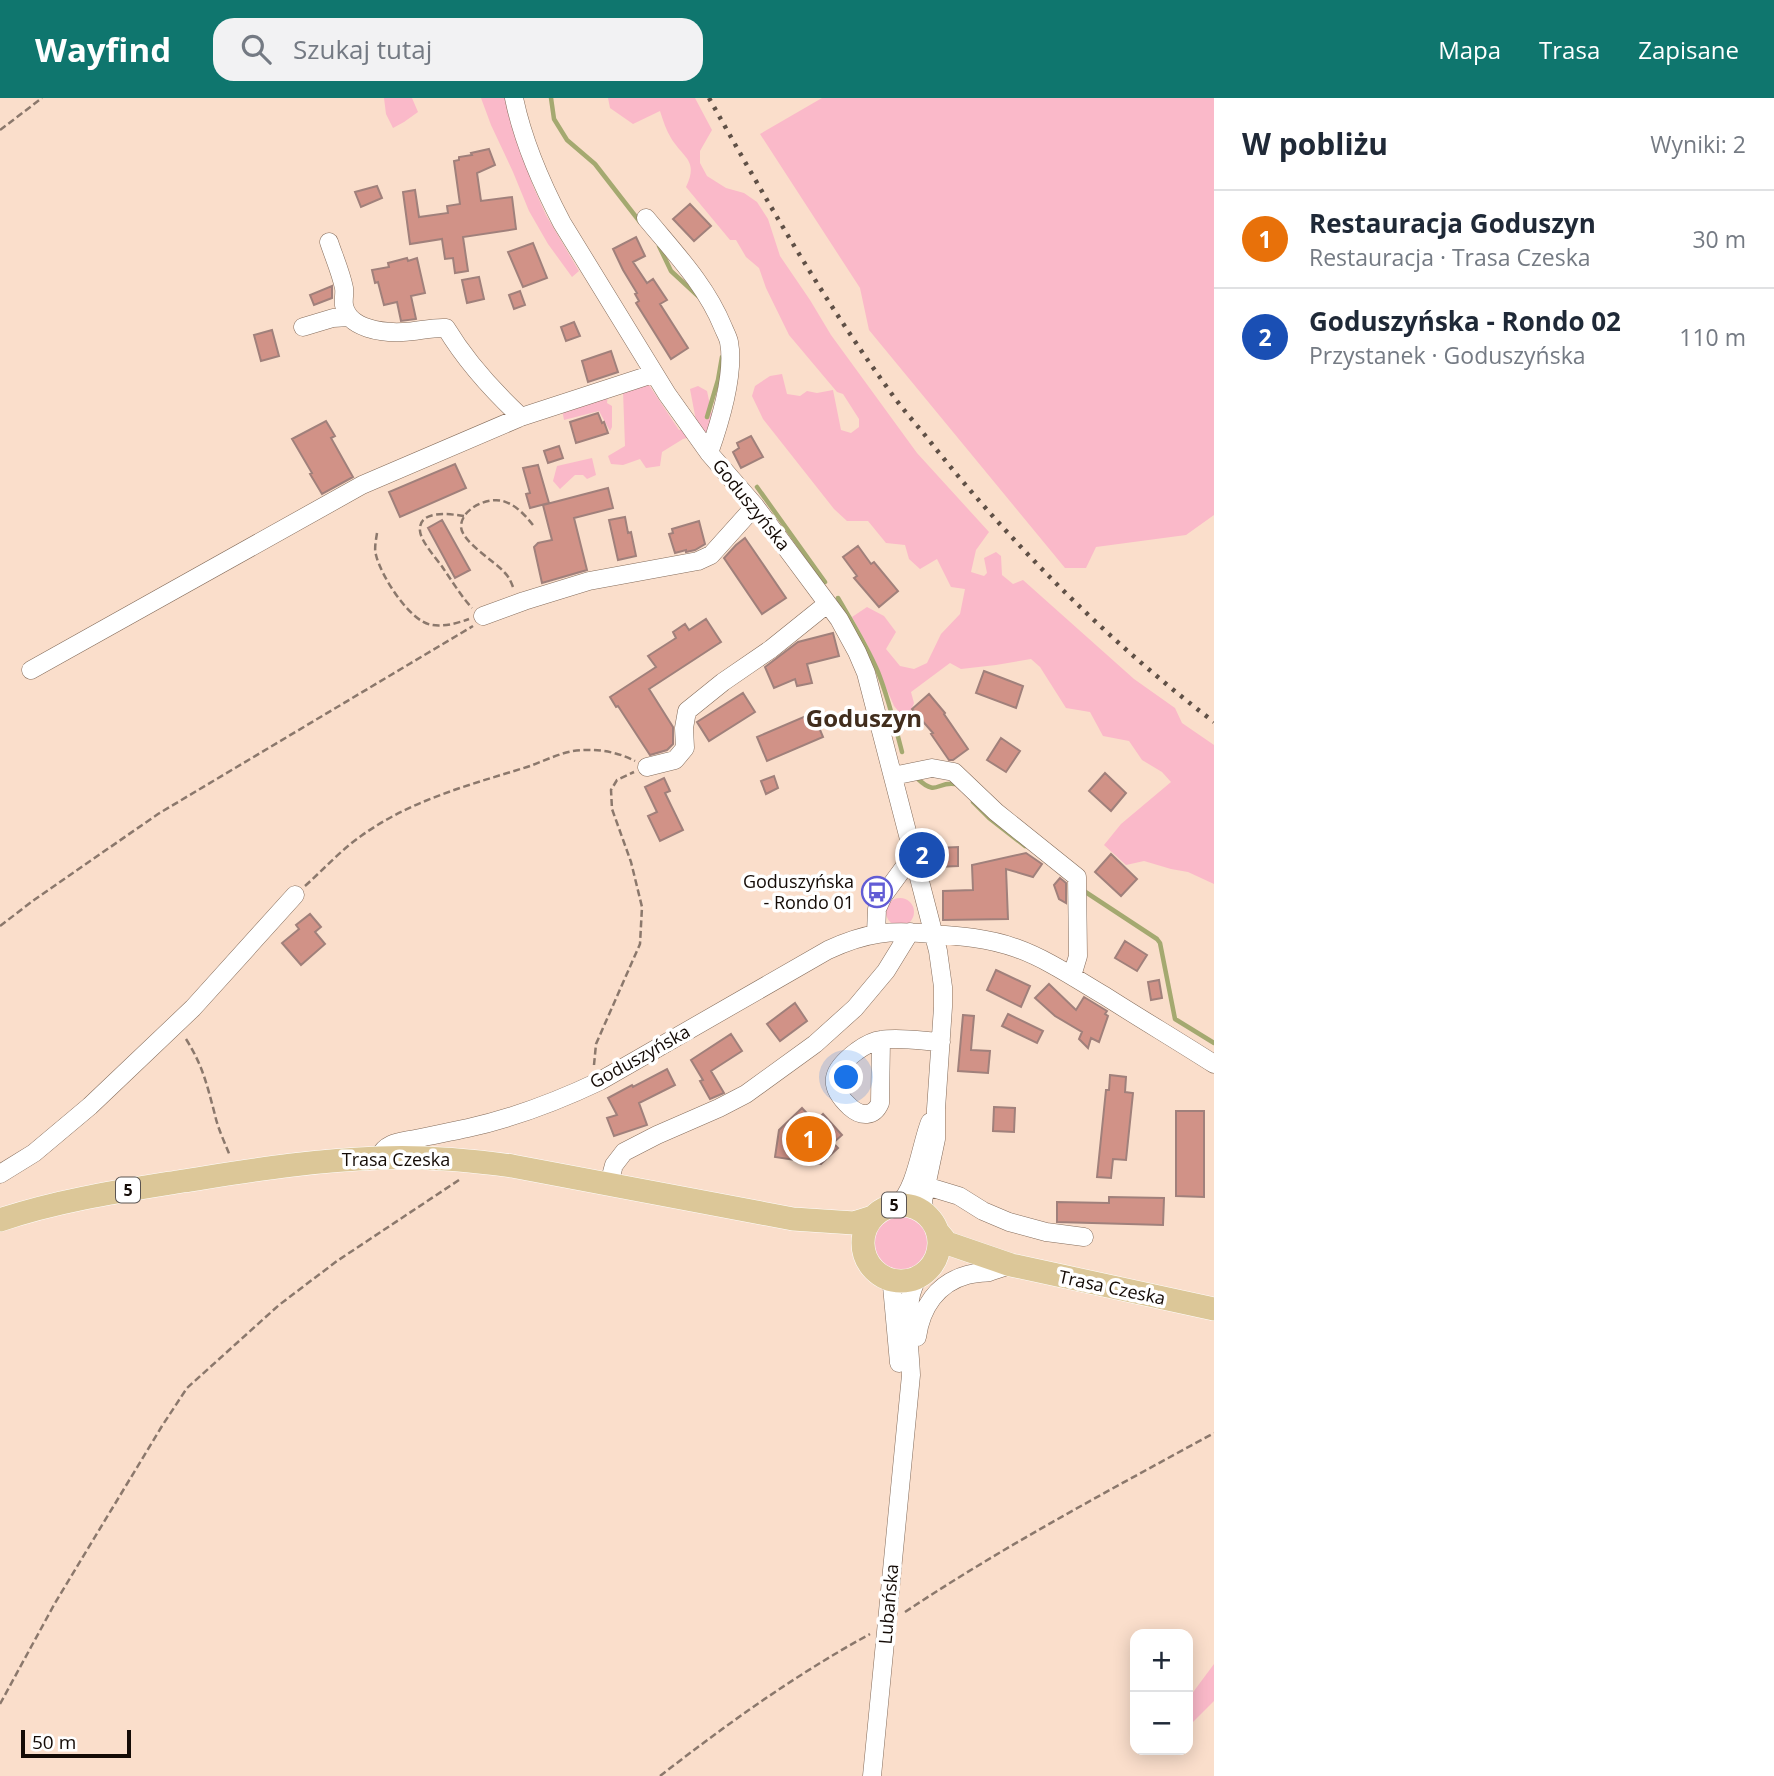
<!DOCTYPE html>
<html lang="pl">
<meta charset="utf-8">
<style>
body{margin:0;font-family:"Open Sans",sans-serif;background:#f2f2f3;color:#1f2937}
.controls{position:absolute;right:21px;bottom:21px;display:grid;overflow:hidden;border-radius:14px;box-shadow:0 4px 18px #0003}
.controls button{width:63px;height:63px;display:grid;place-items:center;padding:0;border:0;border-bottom:2px solid #e0e1e3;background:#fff;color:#1f2937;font:35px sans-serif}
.scale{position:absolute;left:21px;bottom:18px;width:110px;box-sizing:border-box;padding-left:7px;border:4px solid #140b06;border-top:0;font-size:19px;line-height:24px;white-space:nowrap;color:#140b06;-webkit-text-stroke:5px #fff;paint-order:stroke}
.you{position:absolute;left:847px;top:980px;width:24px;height:24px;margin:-18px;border:5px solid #fff;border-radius:50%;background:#1a73e8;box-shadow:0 0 0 10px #1a73e833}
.badge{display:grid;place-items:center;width:46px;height:46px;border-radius:50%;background:#0f766e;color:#fff;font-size:23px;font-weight:700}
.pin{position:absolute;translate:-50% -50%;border:4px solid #fff;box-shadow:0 2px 7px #0006}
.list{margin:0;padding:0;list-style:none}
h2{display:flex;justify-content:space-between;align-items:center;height:91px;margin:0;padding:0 28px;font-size:30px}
h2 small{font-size:23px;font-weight:400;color:#747a83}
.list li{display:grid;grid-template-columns:46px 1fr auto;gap:21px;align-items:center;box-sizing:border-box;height:98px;padding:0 28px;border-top:2px solid #e0e1e3}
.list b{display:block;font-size:26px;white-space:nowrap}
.list p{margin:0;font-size:23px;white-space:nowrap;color:#747a83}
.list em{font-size:23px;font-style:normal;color:#747a83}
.icon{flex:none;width:38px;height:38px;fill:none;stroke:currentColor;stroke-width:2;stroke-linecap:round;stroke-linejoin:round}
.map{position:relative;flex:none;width:1214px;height:1678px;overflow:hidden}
header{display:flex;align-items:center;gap:42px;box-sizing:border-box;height:98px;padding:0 35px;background:#0f766e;color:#fff}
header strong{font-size:33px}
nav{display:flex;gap:38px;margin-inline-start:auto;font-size:24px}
.search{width:490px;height:63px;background:#f2f2f3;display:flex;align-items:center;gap:18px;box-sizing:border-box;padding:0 24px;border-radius:21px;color:#747a83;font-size:26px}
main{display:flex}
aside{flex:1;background:#fff}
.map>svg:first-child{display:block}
.green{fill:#fab9c9}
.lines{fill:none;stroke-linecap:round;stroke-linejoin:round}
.stream{stroke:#a4a970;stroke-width:4.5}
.building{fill:#d19287;stroke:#a0807b;stroke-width:2}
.minor-casing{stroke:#846c5b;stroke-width:19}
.major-casing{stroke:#fff;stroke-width:24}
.path{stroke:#8b786c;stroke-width:2.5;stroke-dasharray:7 3.5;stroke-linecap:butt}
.minor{stroke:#fff;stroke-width:18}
.major{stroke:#dcc798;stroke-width:23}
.rail{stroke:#5f5046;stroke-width:4.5;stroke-dasharray:3.5 7;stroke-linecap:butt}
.labels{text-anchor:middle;stroke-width:7;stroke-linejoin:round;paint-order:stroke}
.shield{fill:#fff;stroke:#5a5451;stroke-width:2}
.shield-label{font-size:16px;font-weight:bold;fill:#140b06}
.street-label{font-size:18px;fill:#140b06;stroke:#fff}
.poi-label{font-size:18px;fill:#140b06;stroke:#fff;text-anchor:end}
.district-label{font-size:24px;font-weight:bold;fill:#412d1d;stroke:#fff}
</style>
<header>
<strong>Wayfind</strong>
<div class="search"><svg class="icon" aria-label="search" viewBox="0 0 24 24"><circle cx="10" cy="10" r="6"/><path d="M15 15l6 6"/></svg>Szukaj tutaj</div>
<nav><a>Mapa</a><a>Trasa</a><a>Zapisane</a></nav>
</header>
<main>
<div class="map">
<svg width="1214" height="1678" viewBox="0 0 1214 1678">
<rect width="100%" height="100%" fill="#fadecb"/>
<path class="green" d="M384 0H412L418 14 404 24 393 30 386 16Z
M481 0H505L533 88 546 117 579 173 572 179 548 146 529 113 513 74 491 27Z
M608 0H695L712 32 700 53V65L707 78 726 90 744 95 757 104 768 121 780 158 810 202 831 237 917 355 989 434 976 452 971 474 984 478 987 475 984 460 996 454 1001 458 1002 477 1013 486 1023 482 1134 581 1175 610 1182 625 1214 647V786L1188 774 1171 771 1144 763 1126 767 1104 747 1121 726 1171 684 1162 674 1142 662 1129 643 1103 638 1090 614 1066 610 1040 569 1031 561 996 567 961 571 950 565 911 594 914 605 911 613 914 620 906 622 894 608 868 548 852 519 867 509 884 518 896 534 886 551 900 568 914 571 927 565 941 536 960 516 965 491 951 489 937 461 920 471 909 461 905 447 886 445 868 423H847L834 411 763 321 752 298 755 288 770 278 782 276 787 296 800 298 807 293 817 295 833 292 841 332 851 335 859 329V321L843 296 837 294 789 237 766 190 759 170 746 159 736 142H730L686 89C699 62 683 60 671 40 666 32 663 22 660 13L633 26 610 10Z
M822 0H1214V417L1186 437 1096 449 1086 470H1065L869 232 860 190 760 36Z
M649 287 679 332 697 328 690 291 698 288 707 293 713 321 712 334 683 341 662 354 660 368 646 370 640 361 623 367 611 366 608 358 625 348 623 293Z
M608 296 607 305 612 308V329L610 333 599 313 564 322 562 311Z
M592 360 596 377 587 381 583 377H575L560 391 553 383 557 368Z
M886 814a14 14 0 1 1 28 0a14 14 0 1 1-28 0Z
M872 1145a29 29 0 1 1 58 0a29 29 0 1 1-58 0Z
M1214 1566V1603L1188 1629V1601Z"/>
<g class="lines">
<path class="stream" d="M551 0 554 21 567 42 595 66 640 124
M659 148 671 173 698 198
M707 319 718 282 722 259
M757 389 825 484
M838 500C852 524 867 548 878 574 888 599 895 627 902 654
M918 681C937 699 937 683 955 686
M973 704 989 720 1025 748
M1084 793 1157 841 1160 845 1175 921 1214 945"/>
</g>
<path class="building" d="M489 51 495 67 477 75 481 103 512 99 516 131 463 139 468 173 455 175 453 160 445 161 442 141 410 146 403 94 415 92 419 119 448 115 447 108 460 106 454 63 459 62V59L472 57 471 55Z
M377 88 382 100 361 109 355 94Z
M690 106 711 128 694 143 673 121Z
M636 139 645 158 633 164 647 185 653 181 667 202 660 206 688 250 671 261 636 205 639 203 635 196 637 195 623 172 613 151Z
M533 145 547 180 523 189 508 154Z
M407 160 408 163 417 160 425 195 411 198 416 221 401 223 397 204 384 207 378 184 375 185 372 172 389 169 388 165Z
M479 179 484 201 467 205 462 182Z
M332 188V200L314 207 310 197Z
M520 193 525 207 514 211 509 197Z
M574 224 580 238 566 243 561 229Z
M272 232 279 258 261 263 254 237Z
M611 253 618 274 588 284 582 263Z
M598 315 602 325 604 324 608 335 576 345 570 324Z
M326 323 335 338 331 340 353 379 322 396 310 376 312 375 292 341Z
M751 338 763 359 741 370 733 354 739 350 737 345Z
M559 348 563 360 548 365 544 353Z
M455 366 466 390 400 419 389 394Z
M538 367 549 405 530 410 526 396 530 395 523 370Z
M608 390 613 410 574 420 587 472 542 485 534 449 538 445 552 442 543 407Z
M625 419 628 435 631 434 636 458 618 462 609 422Z
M442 422 470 472 455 480 428 430Z
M699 423 705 446 695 452 686 454V452L675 455 669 436 673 435 672 431Z
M745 440 786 500 762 516 724 460 736 447Z
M858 448 871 466 874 464 898 493 879 509 854 480 857 478 843 459Z
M706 521 721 544 649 591 673 629V646L667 652 650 657 618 608 616 609 610 599 656 569 648 558 676 540 673 534 685 526 689 532Z
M833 535 839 558 807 566 812 585 797 588 795 581 774 590 765 569 798 544Z
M984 573 1023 588 1016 610 976 595Z
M743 595 755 614 709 643 697 624Z
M929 596 945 615 944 616 968 651 953 662H949L931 636 933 635 912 611Z
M813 615 823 639 767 663 757 639Z
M1001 640 1020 653 1006 674 987 662Z
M1105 675 1126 695 1111 713 1089 693Z
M774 678 778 690 766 696 761 683Z
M664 680 670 693 665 695 683 732 660 743 648 718 657 714 645 689Z
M958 749V768L937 769V750Z
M1026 755 1042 766 1033 779 1006 771 1008 821 943 822V793L973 792 972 767Z
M1111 756 1137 781 1121 798 1095 774Z
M1060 780 1066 785V805L1059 801 1054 787Z
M310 816 321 829 315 834 325 846 301 867 282 845 299 831 296 827Z
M1125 843 1147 857 1137 873 1115 860Z
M996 872 1030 888 1021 909 987 892Z
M1159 882 1162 900 1151 902 1148 884Z
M1049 886 1076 912 1084 899 1107 913 1105 916 1108 918 1099 944 1091 940 1088 950 1079 941 1082 934 1055 918 1035 900Z
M795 905 807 923 780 943 767 926Z
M1008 916 1043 933 1037 945 1002 928Z
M963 917 974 918 971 952 990 953 988 975 958 973Z
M731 936 742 953 711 973 724 995 710 1001 700 983 703 982 691 962Z
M667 971 675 987 639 1005 647 1027 614 1038 607 1020 617 1017 608 1000 632 987 633 989Z
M1110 977 1126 979 1125 994 1133 995 1126 1062 1113 1061 1111 1080 1097 1079 1106 992H1109Z
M994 1009 1015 1010 1014 1034 993 1033Z
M802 1010 815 1024 823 1016 842 1037 833 1045 838 1050 821 1066 775 1059 779 1032Z
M1176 1013H1204V1099L1176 1098Z
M1109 1099 1164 1100 1163 1127 1057 1124V1104L1109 1105Z"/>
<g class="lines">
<g class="minor-casing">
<path id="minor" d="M514 0C523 44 541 85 562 125L667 296 709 355 755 408 839 521 857 554 866 575 938 853 943 889V909L936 1011V1041L923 1103 924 1110 928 1117
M646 120C674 154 706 187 723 229 725 234 728 239 729 244 735 276 720 324 709 355
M329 144C334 159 341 175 344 190 345 196 343 201 344 207 348 231 383 235 403 234 417 234 431 229 446 230 466 263 492 292 521 319
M303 229 333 220 349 219
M483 518 524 503 589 483 698 463 711 457 755 408
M31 572 362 387 521 319 653 276
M647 669 675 662 685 650 684 630 687 613 723 584 771 551 827 506
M893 678 932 670 954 674 996 714 1077 779 1078 858 1072 878
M876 835 877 811 883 798 913 757
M881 942 880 1005C874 1019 861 1019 850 1009 825 986 833 971 857 953 864 948 872 943 881 942 899 939 923 943 941 944
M379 1059C386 1044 400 1044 415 1041 433 1037 450 1034 468 1030 513 1020 558 1003 600 983L828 852C867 834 890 832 932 836 960 838 988 840 1016 850 1047 861 1076 881 1105 898 1141 921 1178 943 1214 966
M0 1076 34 1055 90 1008 193 910 295 797
M611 1078 614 1067 624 1054 657 1037 719 1010 746 996 815 946 855 910 886 873 910 834
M926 1088 959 1098 983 1113 1009 1124 1046 1134 1084 1139
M897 1107C916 1093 921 1046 930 1024
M890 1182 892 1188 899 1265
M917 1239C921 1210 937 1185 967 1177 974 1175 982 1175 989 1174 996 1172 1003 1169 1011 1167
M872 1678 911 1277C910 1250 902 1203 918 1180"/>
</g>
<g class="major-casing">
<path id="major" d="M863 1145a38 38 0 1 1 76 0a38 38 0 1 1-76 0Z
M0 1122C59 1102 121 1093 183 1083 248 1073 313 1062 379 1060 423 1058 468 1062 512 1068L793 1121 854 1125 873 1119
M938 1134 947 1145 1011 1167 1214 1211"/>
</g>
<path class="path" d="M0 32 42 0
M464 418C451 416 418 411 420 433 421 444 437 461 443 470 452 483 461 498 472 510
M377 435C376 442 374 451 376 457 381 478 410 524 432 527 444 529 458 525 469 521
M513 489C511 484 509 479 505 475 495 463 461 444 461 428 462 410 488 399 503 403 516 407 525 417 533 427
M305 788C324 771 341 752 361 738 411 702 469 687 527 669 542 664 557 656 573 653 594 650 616 653 635 663
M0 828 34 802 158 716 473 528
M186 941C203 968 207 987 215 1017 218 1031 225 1045 230 1058
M594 967 596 946 640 846 642 809 631 764 612 711 611 692 617 682 634 674
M905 1514C1004 1448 1110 1392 1214 1335
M0 1606 55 1505 162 1328 187 1290 279 1207 337 1163 459 1082
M660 1678C727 1626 795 1577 870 1536"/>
<use href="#minor" class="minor"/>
<use href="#major" class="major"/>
<path class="rail" d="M709 0C765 100 822 200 889 292 902 311 918 328 932 346 1014 449 1109 544 1214 624"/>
</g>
<defs>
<g id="bus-ring" transform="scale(1.575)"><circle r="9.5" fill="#fff" stroke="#615cd5" stroke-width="1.5"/><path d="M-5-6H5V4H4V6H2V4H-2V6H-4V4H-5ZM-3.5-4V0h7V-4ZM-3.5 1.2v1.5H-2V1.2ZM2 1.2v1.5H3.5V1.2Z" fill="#615cd5"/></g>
</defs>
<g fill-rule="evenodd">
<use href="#bus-ring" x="877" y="794"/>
</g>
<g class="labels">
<g class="shield">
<rect x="116" y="1079.5" width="24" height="25" rx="5"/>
<rect x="882" y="1094.5" width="24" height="25" rx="5"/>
</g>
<g class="shield-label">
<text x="128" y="1098">5</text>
<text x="894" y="1113">5</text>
</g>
<g class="street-label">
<text transform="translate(751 407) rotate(51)" y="6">Goduszyńska</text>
<text transform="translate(640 959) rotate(-29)" y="6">Goduszyńska</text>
<text x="396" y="1068">Trasa Czeska</text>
<text transform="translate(1112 1190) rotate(12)" y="6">Trasa Czeska</text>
<text transform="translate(889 1506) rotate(-85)" y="6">Lubańska</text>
</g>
<g class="poi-label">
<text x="854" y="790">Goduszyńska<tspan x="854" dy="21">- Rondo 01</tspan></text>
</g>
<g class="district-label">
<text x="864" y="629">Goduszyn</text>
</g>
</g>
</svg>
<div class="controls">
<button>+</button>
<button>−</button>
</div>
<div class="scale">50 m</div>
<div class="you"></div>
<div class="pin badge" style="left:809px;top:1041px;background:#e8710a">1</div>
<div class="pin badge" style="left:922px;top:757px;background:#1a4fb4">2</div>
</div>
<aside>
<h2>W pobliżu<small>Wyniki: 2</small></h2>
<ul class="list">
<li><span class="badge" style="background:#e8710a">1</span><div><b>Restauracja Goduszyn</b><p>Restauracja · Trasa Czeska</p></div><em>30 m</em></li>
<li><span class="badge" style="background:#1a4fb4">2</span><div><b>Goduszyńska - Rondo 02</b><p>Przystanek · Goduszyńska</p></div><em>110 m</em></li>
</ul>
</aside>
</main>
